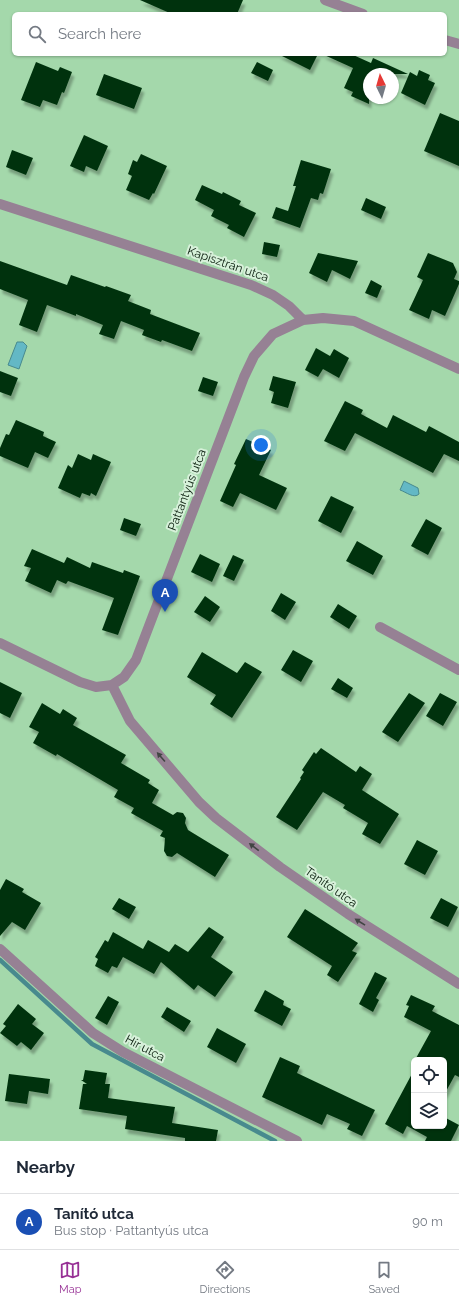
<!DOCTYPE html>
<meta charset="utf-8">
<style>
body{margin:0;font-family:Raleway,sans-serif;background:#f6f6f7;color:#1f2937}
.controls{position:absolute;right:12px;bottom:12px;display:grid;overflow:hidden;border-radius:6px;box-shadow:0 1px 3px #0004}
.controls button{width:36px;height:36px;display:grid;place-items:center;padding:0;border:0;border-bottom:1px solid #e0e1e3;background:#fff;color:#1f2937;font:20px sans-serif}
.compass{position:absolute;left:363px;top:68px;width:36px;height:36px;border-radius:50%;background:#fff;box-shadow:0 1px 3px #0004;rotate:355deg}
.you{position:absolute;left:261px;top:445px;width:14px;height:14px;margin:-10px;border:3px solid #fff;border-radius:50%;background:#1a73e8;box-shadow:0 0 0 6px #1a73e833}
.badge{display:grid;place-items:center;width:26px;height:26px;border-radius:50%;background:#973095;color:#fff;font-size:13px;font-weight:700}
.pin{position:absolute;translate:-50% -33px;filter:drop-shadow(0 1px 2px #0008)}
.pin::after{content:'';position:absolute;top:21px;width:14px;height:12px;background:inherit;clip-path:polygon(0 0,100% 0,50% 100%)}
.list{margin:0;padding:0;list-style:none}
h2{display:flex;justify-content:space-between;align-items:center;height:52px;margin:0;padding:0 16px;font-size:17px}
h2 small{font-size:13px;font-weight:400;color:#747a83}
.list li{display:grid;grid-template-columns:26px 1fr auto;gap:12px;align-items:center;box-sizing:border-box;height:56px;padding:0 16px;border-top:1px solid #e0e1e3}
.list b{display:block;font-size:15px;white-space:nowrap}
.list p{margin:0;font-size:13px;white-space:nowrap;color:#747a83}
.list em{font-size:13px;font-style:normal;color:#747a83}
.icon{flex:none;width:22px;height:22px;fill:none;stroke:currentColor;stroke-width:2;stroke-linecap:round;stroke-linejoin:round}
.map{position:relative;flex:none;width:459px;height:1141px;overflow:hidden}
.search{position:absolute;background:#fff;box-shadow:0 1px 3px #0004;left:12px;right:12px;top:12px;height:44px;display:flex;align-items:center;gap:10px;box-sizing:border-box;padding:0 14px;border-radius:6px;color:#747a83;font-size:15px}
.sheet{height:108px;background:#fff}
nav{display:flex;justify-content:space-around;align-items:center;box-sizing:border-box;height:56px;border-top:1px solid #e0e1e3;background:#fff;font-size:11px;color:#747a83}
nav a{display:grid;justify-items:center;gap:2px}
nav .on{color:#973095}
.map>svg:first-child{display:block}
.water{fill:#63b8c5;stroke:#488a8e}
.lines{fill:none;stroke-linecap:round;stroke-linejoin:round}
.stream{stroke:#488a8e;stroke-width:4.5}
.building{fill:#00330f;filter:url(#shadow)}
.minor{stroke:#968194;stroke-width:10}
.oneway{fill:#414543}
.labels{text-anchor:middle;stroke-width:4;stroke-linejoin:round;paint-order:stroke}
.street-label{font-size:12px;fill:#091d0d;stroke:#d7f1da}
</style>
<div class="map">
<svg width="459" height="1141" viewBox="0 0 459 1141">
<defs>
<filter id="shadow"><feDropShadow dx="2.5" dy="4.5" stdDeviation="1" flood-color="#0004"/></filter>
</defs>
<rect width="100%" height="100%" fill="#a4d8ab"/>
<path class="water" d="M17 342H23L27 346 19 369 8 365Z
M404 481 418 488 419 494C414 499 406 492 400 490Z"/>
<g class="lines">
<path class="stream" d="M0 960 92 1044 275 1141"/>
</g>
<path class="building" d="M140 0H243L237 14H172Z
M278 54H318L310 70Z
M322 54H351L371 63 373 58 408 74H369V104L351 96 353 92 344 88 353 68Z
M36 62 58 71 60 67 72 72 64 93 62 92 57 105 43 100 40 107 21 100Z
M257 62 273 70 268 81 251 73Z
M419 70 430 75 428 80 435 83 425 105 401 93 410 72 417 76Z
M104 74 142 88 134 109 96 95Z
M440 113 459 121V166L424 151Z
M84 135 108 146 97 171 86 166 84 172 70 166Z
M12 150 33 158 26 175 6 167Z
M141 154 167 166 154 194 153 193 149 200 126 190 132 176 128 174 133 160 137 162Z
M301 160 331 169 323 194 320 193 318 200 311 198 300 228 272 218 276 207 288 211 296 186H293Z
M202 185 222 194 223 192 241 201 239 205 256 213 244 237 227 228 229 225 211 216 214 210 195 200Z
M366 198 386 207 381 219 361 210Z
M264 242 280 245 277 257 262 254Z
M318 253 358 261 350 279 332 270 327 282 309 273Z
M428 253 453 263 457 272 454 279 459 281V284L445 316 432 310 429 319 409 310 423 280 417 277Z
M0 261 67 285 71 275 105 287 106 286 131 295 128 301 151 310 150 314 200 333 192 351 162 340 161 342 142 335 144 330 121 321 114 339 99 334 103 325 76 314V316L47 305 37 332 19 325 28 300 0 289Z
M371 280 382 286 377 298 365 293Z
M316 348 330 356 334 349 349 358 339 378 323 369 318 377 305 370Z
M0 371 18 378 11 396 0 392Z
M273 376 296 382 288 408 271 403 274 392 269 390Z
M203 377 218 382 213 396 198 391Z
M345 401 363 410 361 414 387 428 393 415 426 432 429 426 459 442V461L444 454 433 473 355 433 345 451 324 441Z
M16 420 44 432 43 436 56 442 48 458 35 452 28 468 0 456V448L6 434 9 435Z
M246 439 271 450 259 475 287 488 276 510 240 493 233 507 220 501 236 465 234 464Z
M78 454 91 460 93 454 111 462 96 496 91 493 90 496 82 493 80 498 58 488 68 465 72 468Z
M331 496 354 507 341 533 318 521Z
M124 518 141 524 136 536 120 530Z
M426 519 442 528 428 555 411 546Z
M357 541 383 556 373 575 346 561Z
M32 549 64 563 67 557 90 568 92 562 123 573 124 570 140 576 118 635 102 630 114 598 68 581 66 584 57 580 51 593 25 581 31 568 24 566Z
M200 554 220 564 212 582 191 572Z
M233 555 244 560 234 581 223 576Z
M281 593 296 602 285 620 271 611Z
M205 596 220 607 210 622 194 612Z
M338 604 357 616 349 629 330 617Z
M293 650 313 661 301 682 281 670Z
M202 652 237 673 245 662 262 672 232 718 210 704 216 695 187 677Z
M338 678 353 688 347 698 331 689Z
M0 682 22 693 10 718 0 713Z
M409 693 425 703 398 742 382 732Z
M440 693 457 702 443 726 426 716Z
M42 703 60 714 63 709 77 718 73 725 126 755 121 763 150 780 148 783 159 790 152 803 173 815 177 812 183 813 186 818 185 823 188 830 229 855 215 877 177 853 172 857 167 856 164 851 165 838 160 836 163 831 131 813 134 808 114 797 118 790 57 754 56 756 33 743 39 732 29 727Z
M321 748 356 772 360 766 372 774 362 790 399 814 380 844 362 834 368 823 343 808 345 805 323 792 297 830 276 817 301 779 300 778 304 772 302 770 314 752 316 754Z
M417 840 438 851 425 875 404 864Z
M6 879 24 889 22 892 41 903 25 930 12 922 0 936V890Z
M119 898 136 907 129 919 112 909Z
M441 898 458 907 448 927 430 918Z
M305 909 358 943 352 951 357 953 338 982 327 975 332 966 287 937Z
M209 927 224 937 211 957 233 972 215 997 198 985 194 990 161 962 154 974 123 957 117 968 112 966 108 973 95 966 98 959 95 957 105 940 108 942 113 932 143 949 148 940 169 952 175 944 188 952Z
M375 972 387 978 376 998 379 1000 373 1012 359 1004Z
M265 990 284 1001 283 1005 291 1009 282 1026 254 1011Z
M411 995 435 1006 432 1011 459 1025V1077L455 1075 444 1095V1060H415L431 1031 404 1017 409 1006 406 1005Z
M108 996 119 1002 107 1025 95 1018Z
M18 1004 36 1019 32 1024 44 1033 31 1050 21 1042 17 1046 0 1033 6 1026 3 1024Z
M167 1007 191 1021 184 1032 161 1017Z
M217 1028 246 1044 236 1063 207 1047Z
M280 1057 300 1066 297 1073 375 1110 362 1136 347 1129 350 1124 327 1114 322 1125 262 1097Z
M85 1070 107 1073 105 1084H110L108 1098 175 1107 172 1123 218 1130 216 1141H185V1138L125 1129 127 1116 79 1109 83 1084H87L81 1080H83Z
M414 1070V1126H444V1117L459 1125 451 1141H425L427 1137 407 1126 403 1134 385 1124Z
M9 1074 50 1079 48 1094 29 1091 27 1104 5 1101Z"/>
<g class="lines">
<path class="minor" d="M325 0 363 14
M445 40 459 44
M0 204 251 285 273 295 289 306 303 320
M380 627 459 670
M0 643 80 682 96 687 112 685 124 677 136 660 244 377 254 356 273 334 303 320 323 318 354 321 459 369
M112 685 130 721 199 802 216 818 280 867 348 914 459 984
M0 949 93 1033 123 1052 297 1141"/>
</g>
<defs><path id="oneway-solid" d="M-6-.8H1V-3.2L6.5 0L1 3.2V.8H-6Z"/></defs>
<g class="oneway">
<use href="#oneway-solid" transform="translate(161 757) rotate(-131)"/>
<use href="#oneway-solid" transform="translate(254 847) rotate(-143)"/>
<use href="#oneway-solid" transform="translate(360 922) rotate(-148)"/>
</g>
<g class="labels">
<g class="street-label">
<text transform="translate(228 264) rotate(19)" y="4">Kapisztrán utca</text>
<text transform="translate(187 490) rotate(-69)" y="4">Pattantyús utca</text>
<text transform="translate(331 887) rotate(35)" y="4">Tanító utca</text>
<text transform="translate(145 1048) rotate(28)" y="4">Hír utca</text>
</g>
</g>
</svg>
<div class="controls">
<button><svg class="icon" aria-label="locate" viewBox="0 0 24 24"><circle cx="12" cy="12" r="6"/><path d="M12 2v4M12 18v4M2 12h4M18 12h4"/></svg></button>
<button><svg class="icon" aria-label="layers" viewBox="0 0 24 24"><path d="M12 4l9 5-9 5-9-5zM3 14l9 5 9-5"/></svg></button>
</div>
<svg class="compass" viewBox="-18 -18 36 36"><path d="M0-13l5 13h-10z" fill="#e53935"/><path d="M0 13l5-13h-10z" fill="#747a83"/></svg>
<div class="you"></div>
<div class="pin badge" style="left:165px;top:612px;background:#1a4fb4">A</div>
<div class="search"><svg class="icon" aria-label="search" viewBox="0 0 24 24"><circle cx="10" cy="10" r="6"/><path d="M15 15l6 6"/></svg>Search here</div>
</div>
<section class="sheet">
<h2>Nearby<small></small></h2>
<ul class="list">
<li><span class="badge" style="background:#1a4fb4">A</span><div><b>Tanító utca</b><p>Bus stop · Pattantyús utca</p></div><em>90 m</em></li>
</ul>
</section>
<nav>
<a class="on"><svg class="icon" aria-label="map" viewBox="0 0 24 24"><path d="M3 6l6-2 6 2 6-2v14l-6 2-6-2-6 2zM9 4v14M15 6v14"/></svg>Map</a>
<a><svg class="icon" aria-label="directions" viewBox="0 0 24 24"><path d="M12 3l9 9-9 9-9-9zM9 14v-3h6M13 9l2 2-2 2"/></svg>Directions</a>
<a><svg class="icon" aria-label="saved" viewBox="0 0 24 24"><path d="M7 4h10v16l-5-4-5 4z"/></svg>Saved</a>
</nav>
